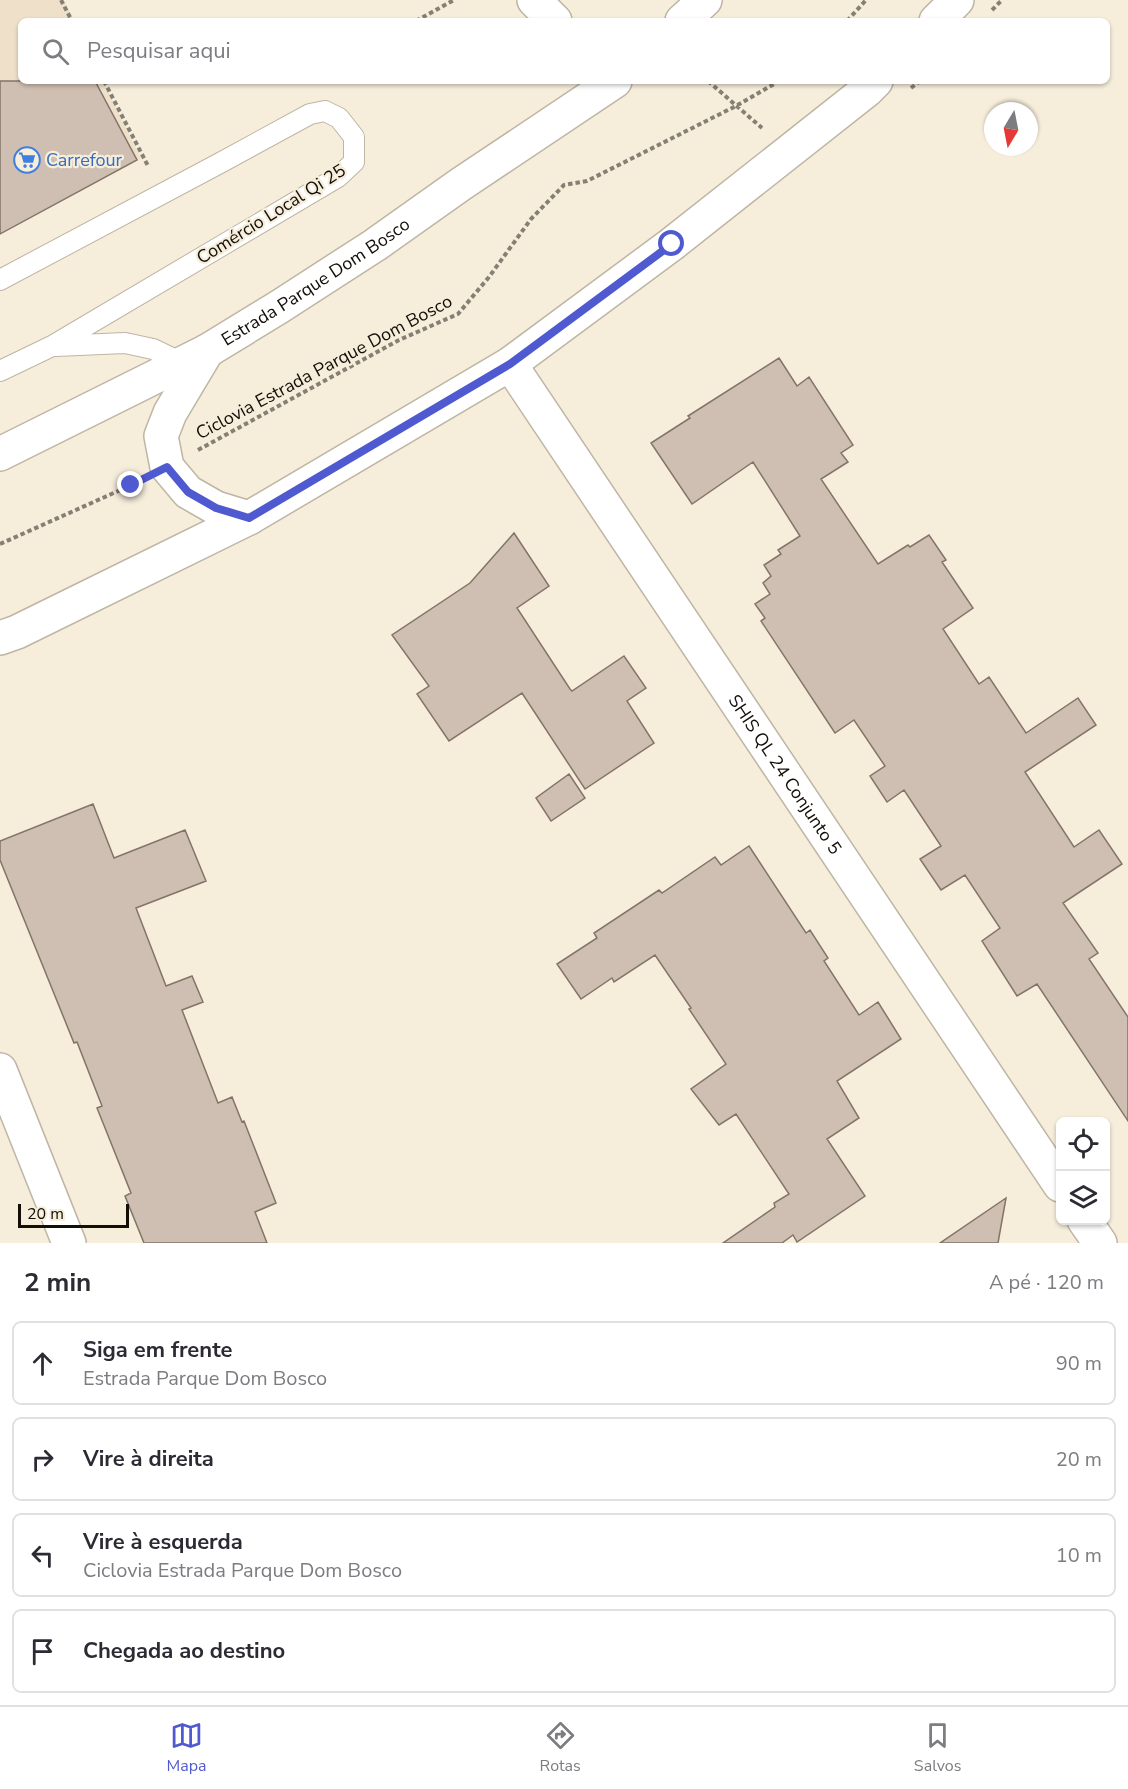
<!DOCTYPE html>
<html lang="pt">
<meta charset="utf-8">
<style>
body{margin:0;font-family:"Nunito Sans",sans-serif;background:#f7f7f7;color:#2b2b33}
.controls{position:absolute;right:18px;bottom:18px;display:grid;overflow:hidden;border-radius:9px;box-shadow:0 2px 4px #0004}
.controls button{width:54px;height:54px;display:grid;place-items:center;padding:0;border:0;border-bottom:2px solid #e1e1e2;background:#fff;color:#2b2b33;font:30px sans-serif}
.compass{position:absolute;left:984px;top:102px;width:54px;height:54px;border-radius:50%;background:#fff;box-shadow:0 2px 4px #0004;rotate:190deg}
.scale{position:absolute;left:18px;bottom:15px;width:111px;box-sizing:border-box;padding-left:6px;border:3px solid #120f09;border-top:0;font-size:16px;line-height:21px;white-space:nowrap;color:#120f09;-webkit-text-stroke:4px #f6eddb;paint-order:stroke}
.stop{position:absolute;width:18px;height:18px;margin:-14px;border:4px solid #4f5ad0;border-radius:50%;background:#fff}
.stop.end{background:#4f5ad0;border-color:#fff;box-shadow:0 2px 6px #0008}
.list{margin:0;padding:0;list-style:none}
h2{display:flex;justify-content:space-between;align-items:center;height:78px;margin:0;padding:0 24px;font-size:26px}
h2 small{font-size:20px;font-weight:400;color:#7c7c81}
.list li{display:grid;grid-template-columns:39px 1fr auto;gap:18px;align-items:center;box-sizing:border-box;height:84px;margin:0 12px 12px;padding:0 12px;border:2px solid #e1e1e2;border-radius:9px}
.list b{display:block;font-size:22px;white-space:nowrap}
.list p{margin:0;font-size:20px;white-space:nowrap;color:#7c7c81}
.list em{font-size:20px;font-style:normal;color:#7c7c81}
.icon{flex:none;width:33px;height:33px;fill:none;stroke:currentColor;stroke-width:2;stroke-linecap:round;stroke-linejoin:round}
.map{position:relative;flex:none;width:1128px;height:1243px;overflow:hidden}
.search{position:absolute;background:#fff;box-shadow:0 2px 4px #0004;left:18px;right:18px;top:18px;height:66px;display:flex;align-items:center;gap:15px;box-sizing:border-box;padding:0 21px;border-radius:9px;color:#7c7c81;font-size:22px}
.sheet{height:462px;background:#fff}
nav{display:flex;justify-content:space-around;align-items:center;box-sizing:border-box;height:84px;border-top:2px solid #e1e1e2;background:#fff;font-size:16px;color:#7c7c81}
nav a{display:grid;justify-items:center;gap:3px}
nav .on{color:#4f5ad0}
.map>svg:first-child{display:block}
.built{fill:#efe1c9}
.building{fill:#cfbfb2;stroke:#837468;stroke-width:1.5}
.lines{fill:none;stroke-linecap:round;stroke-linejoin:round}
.service-casing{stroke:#bfb5a4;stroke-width:22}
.minor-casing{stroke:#bfb5a4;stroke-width:36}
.tertiary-casing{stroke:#bfb5a4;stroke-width:36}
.primary-casing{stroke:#bfb5a4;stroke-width:36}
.path{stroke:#868074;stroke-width:4;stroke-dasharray:4.5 3;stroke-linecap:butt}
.service{stroke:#fff;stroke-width:20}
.minor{stroke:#fff;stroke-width:33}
.tertiary{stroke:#fff;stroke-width:33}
.primary{stroke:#fff;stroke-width:33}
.route{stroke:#4f5ad0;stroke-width:8}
.labels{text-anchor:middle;stroke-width:4.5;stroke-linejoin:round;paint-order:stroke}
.shop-label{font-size:18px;fill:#366cbe;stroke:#f6eddb;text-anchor:start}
.street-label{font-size:18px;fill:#120f09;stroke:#f6eddb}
</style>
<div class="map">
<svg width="1128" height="1243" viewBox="0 0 1128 1243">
<rect width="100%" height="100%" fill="#f6eddb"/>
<path class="built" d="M0 0H64L74 21H21V81H103L141 159 0 228Z"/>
<path class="building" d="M0 81H95L137 160 0 234Z
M779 358 797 386 809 377 853 445 841 453 848 462 821 479 878 564 908 545 910 547 929 535 946 560 942 562 973 608 943 629 979 684 989 677 1026 733 1078 698 1096 725 1025 772 1074 847 1099 830 1122 864 1063 903 1098 953 1089 959 1128 1017V1121L1037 984 1017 996 982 941 1000 928 965 875 941 890 920 859 941 846 904 790 887 802 870 776 885 766 854 720 835 733 761 621 765 618 755 604 770 594 763 583 771 576 764 565 781 554 778 550 800 536 753 462 692 504 651 443 690 418 688 416Z
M514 533 549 586 517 608 570 689 572 691 624 656 646 688 627 701 654 743 585 789 522 693 449 741 417 694 429 686 392 635 470 583Z
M569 774 585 798 551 821 536 798Z
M93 804 114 858 185 830 206 881 136 908 166 986 192 976 203 1002 182 1010 218 1103 232 1097 242 1122 244 1121 276 1203 255 1212 267 1243H144L125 1196 131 1193 97 1108 102 1106 77 1042 74 1043 0 860V841Z
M749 846 806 933 810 930 828 958 824 961 859 1015 878 1002 901 1039 837 1081 859 1118 827 1139 865 1196 797 1242 793 1235 782 1243H723L775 1207 774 1203 789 1194 736 1114 719 1125 691 1089 726 1064 689 1009 691 1008 655 955 614 982 612 978 581 999 557 964 597 938 594 933 659 890 662 893 715 857 721 865Z
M1006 1198 998 1243H940Z"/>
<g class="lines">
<g class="service-casing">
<path id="service" d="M0 280 220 163 310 114 325 111 339 118 354 137V162L338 177 52 346 0 371
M56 346 125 343 153 349 182 363"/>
</g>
<g class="minor-casing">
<g id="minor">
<path id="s1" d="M510 364 1060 1185"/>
<path d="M0 1070 69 1243"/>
<path d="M1084 1220 1100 1243"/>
</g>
</g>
<g class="tertiary-casing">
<path id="tertiary" d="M534 0 555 21"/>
</g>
<g class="primary-casing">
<g id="primary">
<path d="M682 21 705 0"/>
<path d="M936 21 957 0"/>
<path d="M207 351 170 413 161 436 167 467 188 492 216 508 249 518"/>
<path id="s2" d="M0 454 207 351 279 307 375 245 461 184 615 81"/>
<path d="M0 638 17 632 249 518 510 364 672 244 867 90 876 81"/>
</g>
</g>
<path class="path" d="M61 0 72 21
M992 10 1002 0
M416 21 454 0
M847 21 866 0
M104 81 148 166
M708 81 762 128
M911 88 920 81
M198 450 399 340 458 314 489 277 531 219 564 185 587 181 736 106 779 81
M0 544 136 483"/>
<use href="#service" class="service"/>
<use href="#minor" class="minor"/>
<use href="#tertiary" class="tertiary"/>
<use href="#primary" class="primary"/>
</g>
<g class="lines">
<path class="route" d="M131 485 167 467 188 492 216 508 249 518 510 364 672 244"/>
</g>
<defs>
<g id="supermarket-ring" transform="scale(1.35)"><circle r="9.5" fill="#f6eddb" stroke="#3f7fe0" stroke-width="1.5"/><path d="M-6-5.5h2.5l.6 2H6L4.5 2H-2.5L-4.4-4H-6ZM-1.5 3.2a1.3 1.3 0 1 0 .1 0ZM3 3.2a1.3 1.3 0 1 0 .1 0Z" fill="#3f7fe0"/></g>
</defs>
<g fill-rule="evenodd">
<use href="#supermarket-ring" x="27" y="160"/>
</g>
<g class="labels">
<g class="shop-label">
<text x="46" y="166">Carrefour</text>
</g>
<g class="street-label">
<text transform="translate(271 214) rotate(-32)" y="6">Comércio Local Qi 25</text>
<text dy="6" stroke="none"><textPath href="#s2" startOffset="360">Estrada Parque Dom Bosco</textPath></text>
<text transform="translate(324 367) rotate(-28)" y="6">Ciclovia Estrada Parque Dom Bosco</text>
<text dy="6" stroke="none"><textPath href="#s1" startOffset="494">SHIS QL 24 Conjunto 5</textPath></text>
</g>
</g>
</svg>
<div class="controls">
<button><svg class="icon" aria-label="locate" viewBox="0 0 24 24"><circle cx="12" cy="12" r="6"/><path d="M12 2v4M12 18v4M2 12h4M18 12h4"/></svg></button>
<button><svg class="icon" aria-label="layers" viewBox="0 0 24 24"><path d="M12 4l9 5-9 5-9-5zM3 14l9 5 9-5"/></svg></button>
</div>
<svg class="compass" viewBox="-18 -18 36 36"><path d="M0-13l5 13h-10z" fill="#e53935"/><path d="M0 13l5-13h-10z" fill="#7c7c81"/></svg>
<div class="scale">20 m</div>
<div class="stop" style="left:672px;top:244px"></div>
<div class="stop end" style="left:131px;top:485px"></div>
<div class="search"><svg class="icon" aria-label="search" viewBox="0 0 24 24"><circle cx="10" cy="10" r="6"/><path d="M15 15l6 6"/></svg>Pesquisar aqui</div>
</div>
<section class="sheet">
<h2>2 min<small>A pé · 120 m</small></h2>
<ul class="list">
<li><svg class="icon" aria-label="ahead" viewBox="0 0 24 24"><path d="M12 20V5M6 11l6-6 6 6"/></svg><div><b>Siga em frente</b><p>Estrada Parque Dom Bosco</p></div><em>90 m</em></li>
<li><svg class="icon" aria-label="right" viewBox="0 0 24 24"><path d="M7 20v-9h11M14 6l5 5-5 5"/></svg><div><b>Vire à direita</b></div><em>20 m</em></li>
<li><svg class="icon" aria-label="left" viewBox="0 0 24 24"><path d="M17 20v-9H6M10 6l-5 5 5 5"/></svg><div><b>Vire à esquerda</b><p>Ciclovia Estrada Parque Dom Bosco</p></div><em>10 m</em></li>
<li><svg class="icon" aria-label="arrive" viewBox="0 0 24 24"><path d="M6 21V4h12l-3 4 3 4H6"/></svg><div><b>Chegada ao destino</b></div></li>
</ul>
</section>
<nav>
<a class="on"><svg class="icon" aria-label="map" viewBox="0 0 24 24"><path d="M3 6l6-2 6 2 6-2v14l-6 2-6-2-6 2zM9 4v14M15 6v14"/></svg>Mapa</a>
<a><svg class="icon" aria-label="directions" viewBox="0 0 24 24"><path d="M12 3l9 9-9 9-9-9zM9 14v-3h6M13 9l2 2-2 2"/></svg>Rotas</a>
<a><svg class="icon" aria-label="saved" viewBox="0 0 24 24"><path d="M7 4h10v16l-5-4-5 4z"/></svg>Salvos</a>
</nav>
